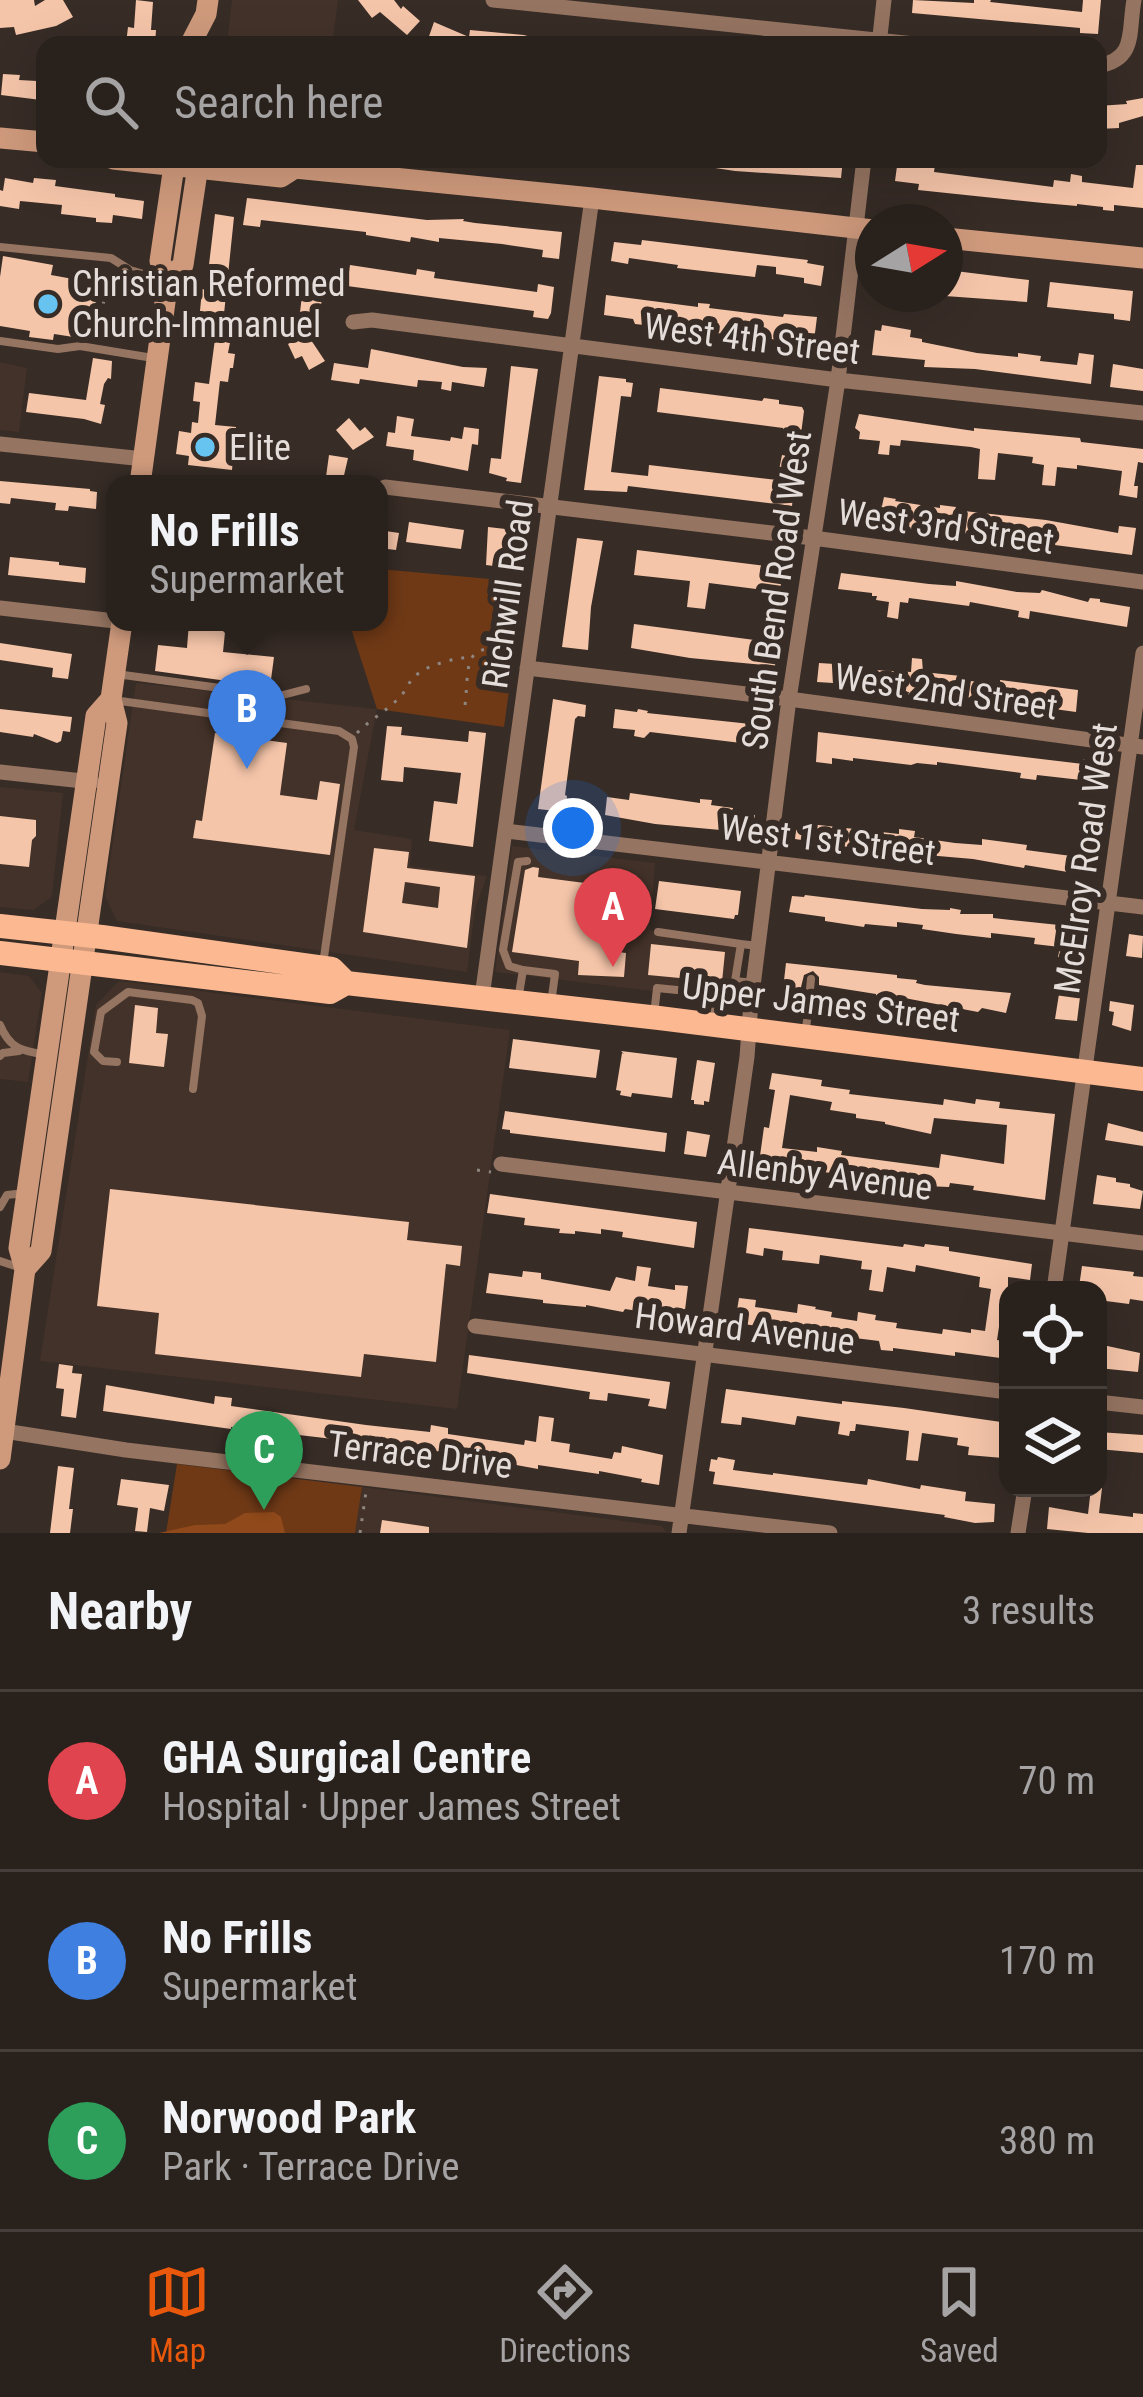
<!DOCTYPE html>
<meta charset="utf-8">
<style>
body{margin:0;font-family:"Roboto Condensed",sans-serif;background:#312925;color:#f1f3f6}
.controls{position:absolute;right:36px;bottom:36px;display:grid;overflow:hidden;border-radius:24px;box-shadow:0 12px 48px #0002}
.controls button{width:108px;height:108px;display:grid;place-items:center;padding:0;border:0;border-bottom:3px solid #453e3b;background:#29211c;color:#f1f3f6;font:60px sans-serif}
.compass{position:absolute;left:855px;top:204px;width:108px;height:108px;border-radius:50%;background:#29211c;box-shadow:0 12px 48px #0002;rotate:79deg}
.you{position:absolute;left:573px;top:828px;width:42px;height:42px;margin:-30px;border:9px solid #fff;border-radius:50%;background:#1a73e8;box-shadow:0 0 0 18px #1a73e833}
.badge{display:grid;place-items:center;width:78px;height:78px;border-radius:50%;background:#ea580c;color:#fff;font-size:39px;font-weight:700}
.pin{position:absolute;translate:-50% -99px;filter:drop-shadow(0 3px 6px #0008)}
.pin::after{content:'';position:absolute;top:63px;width:42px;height:36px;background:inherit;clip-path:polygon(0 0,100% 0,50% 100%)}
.popup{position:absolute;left:106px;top:475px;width:282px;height:156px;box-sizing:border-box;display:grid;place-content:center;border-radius:24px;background:#29211c;filter:drop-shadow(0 3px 9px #0005);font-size:39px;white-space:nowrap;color:#a5a3a3}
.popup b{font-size:45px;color:#f1f3f6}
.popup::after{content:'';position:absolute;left:50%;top:100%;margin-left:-24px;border:24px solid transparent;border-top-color:#29211c}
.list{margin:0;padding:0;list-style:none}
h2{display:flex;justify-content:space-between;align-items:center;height:156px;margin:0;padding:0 48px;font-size:51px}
h2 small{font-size:39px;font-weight:400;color:#a5a3a3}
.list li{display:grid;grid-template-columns:78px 1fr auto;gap:36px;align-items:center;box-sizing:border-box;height:180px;padding:0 48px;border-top:3px solid #453e3b}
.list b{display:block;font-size:45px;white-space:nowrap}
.list p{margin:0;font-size:39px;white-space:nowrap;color:#a5a3a3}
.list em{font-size:39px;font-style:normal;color:#a5a3a3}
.icon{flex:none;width:66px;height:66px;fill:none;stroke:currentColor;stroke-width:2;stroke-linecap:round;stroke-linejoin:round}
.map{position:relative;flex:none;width:1143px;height:1533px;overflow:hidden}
.search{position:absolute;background:#29211c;box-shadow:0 12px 48px #0002;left:36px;right:36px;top:36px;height:132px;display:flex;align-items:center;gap:30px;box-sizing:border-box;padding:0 42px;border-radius:24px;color:#a5a3a3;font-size:45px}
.sheet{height:696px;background:#29211c}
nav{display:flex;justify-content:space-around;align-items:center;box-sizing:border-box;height:168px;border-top:3px solid #453e3b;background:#29211c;font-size:33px;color:#a5a3a3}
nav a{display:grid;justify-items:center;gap:6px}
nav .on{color:#ea580c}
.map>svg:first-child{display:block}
.built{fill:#433229}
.green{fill:#6f3916}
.forest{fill:#8f491a}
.building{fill:#f5c5a9;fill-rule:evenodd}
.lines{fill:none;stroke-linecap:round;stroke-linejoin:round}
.path{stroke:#8f8681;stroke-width:3;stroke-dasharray:3 9;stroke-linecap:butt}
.lane{stroke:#957461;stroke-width:8}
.street{stroke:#957461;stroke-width:15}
.secondary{stroke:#cf9a7c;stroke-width:21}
.primary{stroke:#fcb891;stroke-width:24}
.poi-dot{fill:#67c4f0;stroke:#372c26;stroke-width:4.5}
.labels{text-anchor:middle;stroke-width:12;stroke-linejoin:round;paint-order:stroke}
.poi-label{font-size:36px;fill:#e4ddd9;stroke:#372c26;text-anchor:start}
.street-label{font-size:36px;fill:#e4ddd9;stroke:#372c26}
</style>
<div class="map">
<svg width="1143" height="1533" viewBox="0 0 1143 1533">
<rect width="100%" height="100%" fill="#372c26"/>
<path class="built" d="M232 0H338L332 45H227Z
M0 362 27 368 19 432 0 430Z
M136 683 377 709 354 830 412 839 410 866 487 876 475 909 467 972 117 921 105 896Z
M0 787 63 793 52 897 33 910 0 907Z
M512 846 655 863 650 930 743 943 735 1001 495 972Z
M0 972 29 976 42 993 28 1082 0 1079Z
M119 981 510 1030 457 1409 40 1361 96 1005Z
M362 1487 662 1526 666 1532 355 1533Z"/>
<path class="green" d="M379 569 524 582 504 727 377 709 349 622H379Z
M177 1464 362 1487 355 1533H166Z"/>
<path class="forest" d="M274 1512 281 1517 285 1533H159L195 1525 225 1524 245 1513Z"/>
<path class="building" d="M0 0H34L35 6 45 0H63L73 17 56 26 16 35 14 27 0 28Z
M136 0 153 2 151 30H156L155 45 126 44 128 27 134 28Z
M358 0H394L401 9 403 6 420 21 407 35 380 12 372 18Z
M913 0 974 3V0H991L990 2 1082 12 1083 0H1101L1098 34 1080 33V28L912 13Z
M434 22 469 37 470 30 524 35 534 38V45H435L427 42Z
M3 74 20 75 19 80 37 81 36 85 42 86 41 100 1 95Z
M1143 98V116L1119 123V128L1098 129V106L1127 104 1126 101Z
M702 159 808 160 843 159 841 178 735 171 702 166Z
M898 159H916V162L935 164 934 172 1053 187 1054 180 1070 182 1071 174 1082 176V182L1133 188 1136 165H1143V208L1114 205V211L1103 210V207L1077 204V206L1043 203 918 190 919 184 895 181Z
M5 178 33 183 34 178 56 180 55 186 115 194V197L144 201 142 219 113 215 112 223 96 222V218L61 214 62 205 20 201 19 209 0 206V190L3 191Z
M247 198 427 220 464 219 463 221 475 223 562 232 559 259 542 257 543 250 502 244 439 238V242L411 237 410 242 366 235V232L261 220 260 227 243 225Z
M215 214 234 217 224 314 200 311 202 289 206 290Z
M642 240 808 260 807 263 824 266 821 286 804 283V278L776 274V267L757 265 755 277 677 268 678 265 629 258 628 264 611 261 614 242 641 245Z
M3 256 53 265 51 275 73 279 72 284 98 288 92 325 96 326 93 340 54 334 53 340 29 337 30 331 0 326V277Z
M350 265 416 275 417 269 435 272 434 278 537 292 538 284 554 287 551 313 548 319 533 317 534 311 347 286Z
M947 270 1029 280 1027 302 945 296Z
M1050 282 1133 291 1130 321 1114 319V314L1047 307Z
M302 295 322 297 319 323 299 321Z
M606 295 698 307V303L710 304 709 308 783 317 784 314 817 317 814 341H789L635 324 633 319 604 315Z
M217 324 233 327 228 353 235 354 233 368H230L228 382 220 381 215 425 236 427 232 470 188 465 189 456 176 454 179 431 191 433 192 422 198 423 200 402 193 401 195 382 209 384Z
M882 325 911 330 910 337 922 339V342L977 353 1018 357V353L1041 356 1040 361 1077 365 1079 353 1094 355 1091 384 975 369 924 367 925 360 872 355 875 330 881 331Z
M307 334 325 361 309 370 302 356 295 359 288 344Z
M371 349 463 367 487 368 484 387 452 382 451 391 441 389 442 382 418 380 417 387 360 379 359 384 331 380 334 363 368 368Z
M93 358 112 361 111 379 108 378 104 384 100 404 105 405 101 424 84 419 26 412 29 393 86 400Z
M1113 364 1143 369V391L1110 387Z
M511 366 538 369 521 483 506 481 507 478 489 473 491 458 501 459Z
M599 376 626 379V382L633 383 631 397 621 396 611 472 648 476 649 465 777 480 782 455 797 458 792 506 628 486 627 492 584 490Z
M660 388 762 401 764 398 779 400V404L802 407 804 411 801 434 783 432V428L657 412Z
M859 414 974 431V428L1080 438 1081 442 1143 449V463L1138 462 1134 486H1138L1137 498 1119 495 1122 471 1077 465V469L1057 467 1055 486 1042 485 1044 465 1032 463 1033 457 998 453 995 480 978 479 980 449 971 447 901 440 900 446 890 445 889 455 878 454 880 441 859 439 860 432 855 428Z
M397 416 414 419 411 436 450 441 451 437 462 439 464 427 479 429 478 445 472 444 468 471 413 460 414 450 386 446 388 432 395 433Z
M349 418 360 431 365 427 374 437 353 450 336 430Z
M329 455 348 458 342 484H325Z
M0 481 90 489V491L97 492 96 509 69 506 68 511 55 510 56 503 11 498 10 504 0 503Z
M884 497 896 499 895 501 940 508V505L956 507 955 510 1046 520 1118 533 1119 526 1136 528 1132 555 953 532 915 527 914 530 847 519 849 502 882 506Z
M409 522 464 530 461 549 406 542Z
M488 527 514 530 510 568 486 565Z
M379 530 399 533 396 550 379 548Z
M577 538 603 541 591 607 588 650 562 647Z
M637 550 783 568 780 592 709 583 705 609 687 607 690 581 634 575Z
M10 557 59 562V565L86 568 85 583 8 575Z
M841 573 929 584 956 586V581L1017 592 1040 593 1042 590 1088 602 1090 598 1100 599V602L1130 607 1127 627 1030 611 1029 619 1018 617 1019 611 1014 610 970 602 969 606 909 598 908 603 900 602 898 619 887 617 889 602 876 600 877 596H872V593L838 589Z
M189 622H226L223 652 274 657 270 687 155 671 158 645 187 648Z
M634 624 778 643 775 666 690 658 631 648Z
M0 643 72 654 68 679 52 677 53 668 0 660Z
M912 658 922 659 923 672 961 676 960 680 1000 684V680L1078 690 1076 712 958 696 918 693V696L908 695 909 692 853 685 855 669 911 672Z
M819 663 835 664 833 683 817 682Z
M553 699 586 705 585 717 578 716 575 719 565 795 567 796 565 812 538 809Z
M0 709 72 717 70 732 63 731 61 741 57 743 34 734 33 737 0 732Z
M615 709 637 712 638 709 648 711 647 713 760 725 761 732 768 733 766 746 650 732 644 738 634 736 635 730 613 728Z
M387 726 402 727 401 735 468 742 469 731 486 733 473 847 429 841 434 801 457 804 461 773 404 767 403 782 381 780Z
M818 732 1083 764V759L1099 761 1096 786 1080 784 1081 780 1037 775 1036 780 1020 778 1021 773 937 762V765L917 763 911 765 853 758V761L832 758V764L816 762Z
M215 733 287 743 280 795 317 800 320 781 340 784 330 855 193 838 196 820 202 821Z
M630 793 700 803V799L712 800 711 805 733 808V812L755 815 753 833 655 824 605 815 607 797 629 800Z
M0 816 36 820V836L32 840 29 867 0 864Z
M801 823 899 834V829L915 831 914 837 955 843 982 845V839L1027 845 1026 850 1094 859 1092 876 1025 865 1024 868 973 859 868 850 795 839 796 830H800Z
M374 848 409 852 407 868 475 876 467 948 363 932ZM405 882 440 887 438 908 402 903Z
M533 867 539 868 538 877 585 883 580 920 608 923 605 950 626 953 624 977 578 975 579 961 512 952 525 870Z
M659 881 741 891 738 915H735L734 919 655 909Z
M805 895 922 909 950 910V908L961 910 960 914H993V918L1078 927 1074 959 1058 957 1060 947 1034 944 1035 938 991 933V938L956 934 922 929 923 925 897 922V927L865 924 864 927 825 921V917L789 912 792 896 804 897Z
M1129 934 1143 936 1142 958 1126 956Z
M651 944 725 952 722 982 648 975Z
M786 963 897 975V978L917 980 916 983 925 985 1011 993 1006 1013 982 1008 978 1012 894 996 893 1003 876 1001V994L819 985V977L813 971 804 975 800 991 783 989Z
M1059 994 1080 997 1077 1021 1055 1019Z
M1110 1001 1134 1005 1131 1031 1112 1025 1114 1012 1109 1011Z
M135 1005 158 1008 156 1033 168 1034 164 1067 129 1063Z
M513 1039 600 1050 596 1078 509 1068Z
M621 1051 677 1058 672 1098 632 1093 631 1097 620 1095 621 1091 616 1090 622 1053 624 1054Z
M697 1060 715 1063 709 1102 704 1101V1105L694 1104V1100H691Z
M772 1073 822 1080 821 1086 850 1090 849 1094 943 1105 944 1099 975 1104 976 1099 1000 1102 999 1108 1055 1114 1045 1200 973 1190 974 1186 950 1183 949 1187 925 1186 759 1163 764 1127 769 1128 775 1090 769 1089ZM790 1095 832 1102 830 1110 856 1114V1118L885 1122V1124L931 1134 934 1118 1007 1125 1004 1164 941 1154 939 1168 841 1155 842 1151 817 1147V1152L782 1148Z
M505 1111 667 1133 665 1152 510 1133V1130L502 1129Z
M1108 1123 1143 1132V1146L1105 1140Z
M687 1131 710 1135 706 1157 684 1154Z
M1097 1175 1116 1178V1182L1130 1184V1187L1143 1191 1140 1209 1093 1204Z
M110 1189 409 1222 407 1240 462 1246 460 1266 446 1264 436 1362 364 1354 361 1377 155 1354 159 1313 97 1306Z
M490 1194 697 1222 694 1248 622 1237 623 1232 601 1229V1234L575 1231V1234L559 1233 560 1229 524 1225 525 1218 487 1213Z
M749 1228 903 1247 904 1244 924 1247 925 1244 949 1247V1251L1032 1264 1030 1280 1008 1277V1308L1002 1307 997 1340 1008 1342V1359L955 1352V1356L893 1348V1351L881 1350 879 1341 735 1323 739 1298 756 1300 755 1307 797 1313 798 1304 816 1307 815 1309 832 1312 831 1317 857 1321 858 1312 876 1315 875 1320 897 1323 896 1328 942 1334 943 1329 971 1333V1329L985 1331 991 1289 979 1287 980 1277 916 1265 915 1272 887 1267 883 1292 869 1290 872 1270 861 1269 862 1261 820 1255 819 1264 793 1261 782 1260 783 1251 764 1248 763 1256 746 1253Z
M637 1266 651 1268 648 1286 675 1290V1285L688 1286 684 1318 625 1309 623 1312 586 1305V1307L543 1303V1300L486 1293 489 1273 522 1277 523 1271 541 1273V1279L610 1291 616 1277 635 1281Z
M1082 1266 1134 1272 1133 1276 1143 1277V1301L1130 1299 1129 1304 1098 1300V1290H1082L1083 1288 1079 1287Z
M1098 1344 1140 1353 1138 1372 1098 1368Z
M469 1355 670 1382 666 1409 648 1406 650 1399 608 1393 607 1401 589 1399 590 1392 467 1373Z
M59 1364 73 1366 72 1373 82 1374 76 1418 61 1416 64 1389 56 1388Z
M106 1385 214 1404 215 1396 232 1398 231 1406 366 1425 430 1432 431 1425 448 1428V1434L524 1445 525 1440 536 1442 539 1416 554 1418 551 1441 570 1444 569 1452 612 1459 614 1452 621 1453 622 1446 663 1455 659 1485 641 1482 642 1479 599 1471V1474L538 1465V1469L444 1452 231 1427V1429L103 1411Z
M726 1389 842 1404V1401L904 1408 1008 1423 1006 1450H1004L1003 1458 968 1455 969 1447 957 1445 958 1438 922 1433 918 1461 906 1460 909 1431 856 1424 855 1431H850L849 1436 838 1434 840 1422 797 1416 795 1425 742 1417 741 1425 721 1423Z
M1098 1432 1143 1435V1453L1098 1449Z
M718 1457 735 1460 733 1470 773 1475V1473L867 1485 868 1479 920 1489 921 1485 966 1492 965 1501 995 1504 994 1522 975 1523 944 1517 945 1515 713 1484 715 1472 709 1471 711 1459 717 1460Z
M58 1466 74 1468 69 1509H73L70 1533H50Z
M121 1479 169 1485 164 1511 150 1508 147 1532 135 1531 138 1508 117 1505Z
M1091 1488H1102L1099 1513 1133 1517V1513L1143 1514V1533H1088L1047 1529 1049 1507 1088 1514Z
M382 1520 429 1527V1533H380Z"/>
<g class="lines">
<path class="path" d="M97 339 109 272
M465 705C470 660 461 645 514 648
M357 733C370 720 383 713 396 701 405 694 407 684 414 677 426 665 455 658 471 657
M477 1170 491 1172
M360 1533 366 1492"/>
<path class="lane" d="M0 247 111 258 130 270 161 279
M0 341 58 349 80 346 153 358
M116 674 279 696 306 689
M113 700 339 731 352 739 354 747 323 964
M658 932 741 944
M523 970 509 966 503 950 518 862 527 861
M754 983 735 981 741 944 758 946
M518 1000 523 970 555 974 551 1004
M654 1015 657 988 717 994 714 1018
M0 1025C10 1049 22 1051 46 1055
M806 1030 811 979
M0 1056 3 1053 19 1051
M117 1062 103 1061 94 1052 101 1012 128 992 192 1000 198 1003 202 1016 193 1089
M0 1207 7 1195 25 1193
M0 1261 21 1268"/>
<path class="street" d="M493 0 924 45
M879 45 884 0
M1098 66C1137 59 1128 32 1134 0
M353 322 372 320 838 380 1143 413
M0 444 144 459
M385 487 813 538 1143 582
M0 608 115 621
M527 668 789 699 1143 747
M0 772 92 782
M506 831 1143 907
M482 997 592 198
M501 1164 1143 1243
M1054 1290 1143 653
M475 1326 1008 1392
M1098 1402 1143 1407
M4 1431 126 1450 830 1533
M679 1533 747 1057 751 1002 789 699 838 380 864 159
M1018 1533 1025 1488"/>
<path class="secondary" d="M190 45 206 14 208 0
M0 138 45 142
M113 159 281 177 295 168 592 198 873 230
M945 238 1143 258
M168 280 183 265 199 159
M140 484 168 280 160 261 175 159
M25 1269 41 1251 117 723 111 699 122 622
M0 1459 25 1269 19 1248 96 716 111 699"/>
<path class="primary" d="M0 926 102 937 332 969 346 983
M0 953 330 992 346 983 659 1018 1143 1079"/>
</g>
<g class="poi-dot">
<circle cx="48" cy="304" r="12"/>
<circle cx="205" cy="447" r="12"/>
</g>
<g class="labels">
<g class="poi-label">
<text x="72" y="296">Christian Reformed<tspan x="72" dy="41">Church-Immanuel</tspan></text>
<text x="229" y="460">Elite</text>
</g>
<g class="street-label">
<text transform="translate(752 338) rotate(7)" y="13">West 4th Street</text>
<text transform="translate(946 526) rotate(8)" y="13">West 3rd Street</text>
<text transform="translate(776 590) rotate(-82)" y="13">South Bend Road West</text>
<text transform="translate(507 594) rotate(-82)" y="13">Richwill Road</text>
<text transform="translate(946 691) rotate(8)" y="13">West 2nd Street</text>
<text transform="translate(828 839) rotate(7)" y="13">West 1st Street</text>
<text transform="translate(1085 858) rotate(-82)" y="13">McElroy Road West</text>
<text transform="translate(821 1002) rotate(7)" y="13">Upper James Street</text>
<text transform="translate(825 1174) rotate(7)" y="13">Allenby Avenue</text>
<text transform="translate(745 1328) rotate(7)" y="13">Howard Avenue</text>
<text transform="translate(420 1454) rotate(7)" y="13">Terrace Drive</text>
</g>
</g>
</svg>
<div class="controls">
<button><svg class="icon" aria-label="locate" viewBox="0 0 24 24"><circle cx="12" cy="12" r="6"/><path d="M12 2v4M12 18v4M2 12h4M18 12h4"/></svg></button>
<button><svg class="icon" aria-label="layers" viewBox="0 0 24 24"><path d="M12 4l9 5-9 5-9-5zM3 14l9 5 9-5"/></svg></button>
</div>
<svg class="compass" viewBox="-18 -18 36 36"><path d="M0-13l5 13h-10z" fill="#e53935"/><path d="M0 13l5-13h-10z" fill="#a5a3a3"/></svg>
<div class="you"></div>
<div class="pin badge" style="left:613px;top:967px;background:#e0444e">A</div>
<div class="pin badge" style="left:247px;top:769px;background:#3f7fe0">B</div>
<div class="popup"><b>No Frills</b>Supermarket</div>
<div class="pin badge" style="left:264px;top:1510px;background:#2e9e5b">C</div>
<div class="search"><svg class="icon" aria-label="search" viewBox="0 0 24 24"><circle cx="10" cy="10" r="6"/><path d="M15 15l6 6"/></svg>Search here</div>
</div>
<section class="sheet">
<h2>Nearby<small>3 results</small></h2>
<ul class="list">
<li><span class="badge" style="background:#e0444e">A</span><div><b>GHA Surgical Centre</b><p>Hospital · Upper James Street</p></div><em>70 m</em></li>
<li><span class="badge" style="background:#3f7fe0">B</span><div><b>No Frills</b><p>Supermarket</p></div><em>170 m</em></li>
<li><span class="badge" style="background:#2e9e5b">C</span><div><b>Norwood Park</b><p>Park · Terrace Drive</p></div><em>380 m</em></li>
</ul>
</section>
<nav>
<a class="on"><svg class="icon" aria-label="map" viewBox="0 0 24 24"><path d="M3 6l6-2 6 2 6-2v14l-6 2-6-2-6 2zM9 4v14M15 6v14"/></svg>Map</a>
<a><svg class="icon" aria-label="directions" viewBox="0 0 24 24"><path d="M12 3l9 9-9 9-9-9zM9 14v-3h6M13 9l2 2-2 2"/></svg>Directions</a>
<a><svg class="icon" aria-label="saved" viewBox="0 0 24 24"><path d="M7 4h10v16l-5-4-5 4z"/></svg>Saved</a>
</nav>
